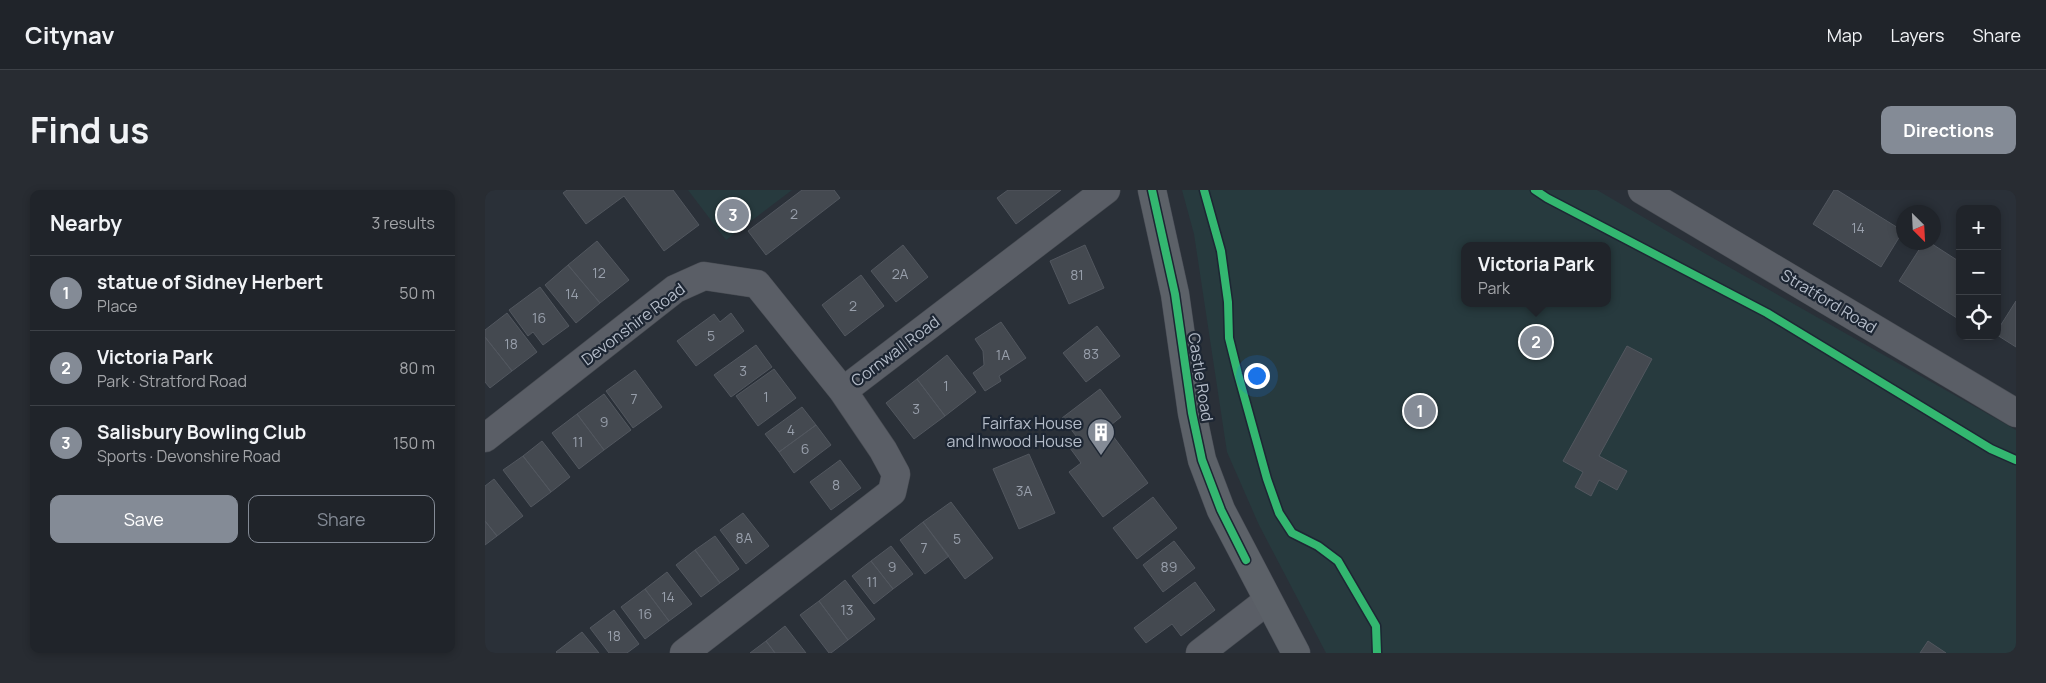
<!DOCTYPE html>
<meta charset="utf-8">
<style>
body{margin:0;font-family:Manrope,sans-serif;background:#282c32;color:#f1f3f6}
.controls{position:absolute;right:15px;top:15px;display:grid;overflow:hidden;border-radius:10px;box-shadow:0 2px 8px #0003}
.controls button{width:45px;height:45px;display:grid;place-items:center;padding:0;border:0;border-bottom:1px solid #3d4147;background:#20242a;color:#f1f3f6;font:25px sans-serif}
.compass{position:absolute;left:1411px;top:15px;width:45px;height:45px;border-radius:50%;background:#20242a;box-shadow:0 2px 8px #0003;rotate:156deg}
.you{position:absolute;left:771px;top:185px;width:18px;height:18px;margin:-12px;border:4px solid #fff;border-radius:50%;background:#1a73e8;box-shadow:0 0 0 8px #1a73e833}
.badge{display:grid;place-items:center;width:32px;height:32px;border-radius:50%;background:#848b96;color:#fff;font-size:16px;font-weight:700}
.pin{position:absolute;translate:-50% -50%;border:2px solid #fff;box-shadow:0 1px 5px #0006}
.popup{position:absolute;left:976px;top:52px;width:150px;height:65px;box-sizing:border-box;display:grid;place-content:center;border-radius:10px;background:#20242a;filter:drop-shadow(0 1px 4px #0005);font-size:16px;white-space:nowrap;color:#a2a4a8}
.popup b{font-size:19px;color:#f1f3f6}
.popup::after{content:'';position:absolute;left:50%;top:100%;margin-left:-10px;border:10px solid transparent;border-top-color:#20242a}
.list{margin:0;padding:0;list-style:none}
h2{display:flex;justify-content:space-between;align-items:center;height:65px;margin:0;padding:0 20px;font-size:21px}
h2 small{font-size:16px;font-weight:400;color:#a2a4a8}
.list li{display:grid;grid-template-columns:32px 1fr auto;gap:15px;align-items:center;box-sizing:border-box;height:75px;padding:0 20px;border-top:1px solid #3d4147}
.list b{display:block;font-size:19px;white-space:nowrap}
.list p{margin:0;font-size:16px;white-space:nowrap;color:#a2a4a8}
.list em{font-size:16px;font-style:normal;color:#a2a4a8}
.actions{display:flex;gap:10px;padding:15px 20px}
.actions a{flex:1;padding:11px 0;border:1px solid #848b96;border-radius:10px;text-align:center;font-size:18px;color:#848b96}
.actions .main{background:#848b96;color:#fff}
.icon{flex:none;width:28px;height:28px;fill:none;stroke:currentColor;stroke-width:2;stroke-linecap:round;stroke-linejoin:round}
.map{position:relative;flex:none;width:1531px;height:463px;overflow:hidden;border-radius:10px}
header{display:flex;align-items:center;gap:30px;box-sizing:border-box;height:70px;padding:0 25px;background:#20242a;border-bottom:1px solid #3d4147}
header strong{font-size:24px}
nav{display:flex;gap:28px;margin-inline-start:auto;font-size:18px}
.intro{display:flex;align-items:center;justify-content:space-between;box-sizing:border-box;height:120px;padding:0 30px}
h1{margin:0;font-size:35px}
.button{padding:12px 22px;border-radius:10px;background:#848b96;color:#fff;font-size:18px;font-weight:700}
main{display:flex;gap:30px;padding:0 30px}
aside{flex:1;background:#20242a;border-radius:10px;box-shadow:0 2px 8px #0003}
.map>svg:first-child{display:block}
.green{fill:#273a3e;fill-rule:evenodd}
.building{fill:#444950;stroke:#52575f}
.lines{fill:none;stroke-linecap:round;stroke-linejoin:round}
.minor-casing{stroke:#484c53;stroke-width:29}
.major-casing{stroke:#484c55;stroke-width:29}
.minor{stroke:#5a5e66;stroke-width:28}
.major{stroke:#5c6168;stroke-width:28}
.cycleway-casing{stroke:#1d2633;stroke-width:11}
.cycleway{stroke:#33b770;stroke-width:8}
.labels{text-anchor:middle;stroke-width:4.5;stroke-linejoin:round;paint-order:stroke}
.number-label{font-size:14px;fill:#989fab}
.street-label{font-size:16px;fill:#b4bcc9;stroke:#1d2633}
.poi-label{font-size:16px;fill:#b4bcc9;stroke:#1d2633;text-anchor:end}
</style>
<header>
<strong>Citynav</strong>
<nav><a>Map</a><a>Layers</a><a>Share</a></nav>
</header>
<div class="intro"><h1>Find us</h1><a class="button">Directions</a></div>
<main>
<aside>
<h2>Nearby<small>3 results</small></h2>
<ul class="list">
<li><span class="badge">1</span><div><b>statue of Sidney Herbert</b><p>Place</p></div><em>50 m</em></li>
<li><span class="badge">2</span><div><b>Victoria Park</b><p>Park · Stratford Road</p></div><em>80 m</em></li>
<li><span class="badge">3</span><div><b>Salisbury Bowling Club</b><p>Sports · Devonshire Road</p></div><em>150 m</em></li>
</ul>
<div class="actions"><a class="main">Save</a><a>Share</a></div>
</aside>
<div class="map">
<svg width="1531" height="463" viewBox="0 0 1531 463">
<rect width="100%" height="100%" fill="#2a3038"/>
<path class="green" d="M203 0H307L241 50Z
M697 0H1112L1221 64 1531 240V463H841L774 335 742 262 709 44ZM980 56H1122V113H980Z"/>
<path class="building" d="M82 0H188L214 35 179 61 139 6 101 34 78 3Z
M317 0H349L355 8 281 65 263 41Z
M523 0H576L531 34 512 8Z
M1349 0H1352L1418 41 1396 77 1328 34Z
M112 51 144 90 115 113 83 75Z
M1439 52H1444L1475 72V130L1414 91Z
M418 55 443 87 411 112 386 81Z
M600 55 619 98 584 114 565 71Z
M83 75 115 113 91 133 60 95Z
M376 85 399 116 360 146 337 115Z
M55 97 84 136 58 155 48 142 43 146 24 120Z
M1531 111V157L1512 145V141Z
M22 123 52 162 27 181 0 147V140Z
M246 123 259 141 211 176 192 151 229 124 235 132Z
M516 132 541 168 514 186 516 191 500 201 488 183 499 175 498 161 490 149Z
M612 136 635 166 601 192 578 163Z
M0 147 27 181 5 198 0 192Z
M271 155 287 177 246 207 229 185Z
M1142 156 1167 169 1114 266 1142 281 1132 300 1114 290 1106 306 1090 297 1098 282 1078 271Z
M462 165 491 202 460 226 432 189Z
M289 179 311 208 273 236 251 206Z
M150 180 177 217 148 238 121 201Z
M432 189 460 226 429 249 401 213Z
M615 199 636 227 622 238 663 293 618 327 584 282 596 273 585 258 595 251 577 228Z
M119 204 146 240 119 260 92 224Z
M317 217 331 235 294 262 280 244Z
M92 224 119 260 94 279 67 243Z
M331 235 346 255 309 283 294 262Z
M57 251 85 287 66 302 38 266Z
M544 264 570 323 534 339 508 279Z
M38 266 66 302 46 317 18 280Z
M355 270 376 298 346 320 325 292Z
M9 289 38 326 12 346 0 331V296Z
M668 307 692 338 652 369 628 338Z
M466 312 508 368 480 389 438 332Z
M258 323 284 356 261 374 235 340Z
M0 331 12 346 0 355Z
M438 332 464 366 440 384 415 350Z
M230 346 254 379 235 393 210 360Z
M689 351 710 378 678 402 658 375Z
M406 356 428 384 408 399 386 371Z
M210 360 235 393 216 407 191 375Z
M386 371 408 399 389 414 367 386Z
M182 382 207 414 184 431 160 399Z
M360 390 390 429 363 450 334 411Z
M710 392 730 420 696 446 687 434 661 453 649 438Z
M160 399 184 431 160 449 136 417Z
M334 411 363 450 346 463H344L315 425Z
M129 420 154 454 142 463H124L105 438Z
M300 436 321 463H290L281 451Z
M97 442 114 463H72L71 462Z
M281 451 290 463H265Z
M1443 451 1461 463H1435Z"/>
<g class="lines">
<g class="minor-casing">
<path id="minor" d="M1157 0 1531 223
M0 248 190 99 219 86 272 94 358 201
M199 463 407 302 411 284 398 260 358 201 621 0
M715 463 782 411"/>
</g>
<g class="major-casing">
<path id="major" d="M667 0 690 104 707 223 717 270 736 320 811 463"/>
</g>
<use href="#minor" class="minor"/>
<use href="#major" class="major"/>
<g class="cycleway-casing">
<path id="cycleway" d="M667 0 690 104 707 223 717 270 736 320 761 370
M719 0 736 61 743 112 744 148 753 184 782 289 794 323 807 343 833 356 853 371 891 436 892 463
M1050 0 1062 8 1282 123 1506 259 1531 270"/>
</g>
<use href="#cycleway" class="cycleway"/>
</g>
<defs>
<g id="building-pin" transform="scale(1.4375)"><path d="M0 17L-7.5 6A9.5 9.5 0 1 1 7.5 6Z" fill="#848b96" stroke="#1d2633"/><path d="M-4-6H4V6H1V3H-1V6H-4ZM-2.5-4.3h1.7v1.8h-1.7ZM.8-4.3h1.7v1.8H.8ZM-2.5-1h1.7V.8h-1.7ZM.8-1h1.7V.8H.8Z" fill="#fff"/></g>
</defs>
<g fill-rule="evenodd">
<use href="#building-pin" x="616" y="242"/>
</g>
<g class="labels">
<g class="number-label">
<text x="309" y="29">2</text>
<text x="1373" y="43">14</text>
<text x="114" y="88">12</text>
<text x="415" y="89">2A</text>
<text x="592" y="90">81</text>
<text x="87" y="109">14</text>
<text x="368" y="121">2</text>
<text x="54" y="133">16</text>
<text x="226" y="151">5</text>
<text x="26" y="159">18</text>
<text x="606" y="169">83</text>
<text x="518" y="170">1A</text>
<text x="258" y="186">3</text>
<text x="461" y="201">1</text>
<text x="281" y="212">1</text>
<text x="149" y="214">7</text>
<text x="431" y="224">3</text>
<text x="119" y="237">9</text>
<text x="306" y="245">4</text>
<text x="93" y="257">11</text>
<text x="320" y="264">6</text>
<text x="351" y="300">8</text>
<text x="539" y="306">3A</text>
<text x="259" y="353">8A</text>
<text x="472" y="354">5</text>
<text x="439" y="363">7</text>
<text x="407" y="382">9</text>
<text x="684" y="382">89</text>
<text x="387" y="397">11</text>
<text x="183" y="412">14</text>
<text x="362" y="425">13</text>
<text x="160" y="429">16</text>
<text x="129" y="451">18</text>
</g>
<g class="street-label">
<text transform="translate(1344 111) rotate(31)" y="6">Stratford Road</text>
<text transform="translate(148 134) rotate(-37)" y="6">Devonshire Road</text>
<text transform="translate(410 161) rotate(-37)" y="6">Cornwall Road</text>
<text transform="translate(716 187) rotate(81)" y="6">Castle Road</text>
</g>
<g class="poi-label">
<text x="597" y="239">Fairfax House<tspan x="597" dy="18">and Inwood House</tspan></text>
</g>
</g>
</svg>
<div class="controls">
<button>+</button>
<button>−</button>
<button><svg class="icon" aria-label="locate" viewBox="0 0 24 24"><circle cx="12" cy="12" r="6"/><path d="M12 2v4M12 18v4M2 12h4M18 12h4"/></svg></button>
</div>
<svg class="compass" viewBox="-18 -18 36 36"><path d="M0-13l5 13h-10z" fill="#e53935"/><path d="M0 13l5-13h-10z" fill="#a2a4a8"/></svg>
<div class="you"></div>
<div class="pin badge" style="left:935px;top:221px">1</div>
<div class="pin badge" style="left:1051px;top:152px">2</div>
<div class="popup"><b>Victoria Park</b>Park</div>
<div class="pin badge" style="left:248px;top:25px">3</div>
</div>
</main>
